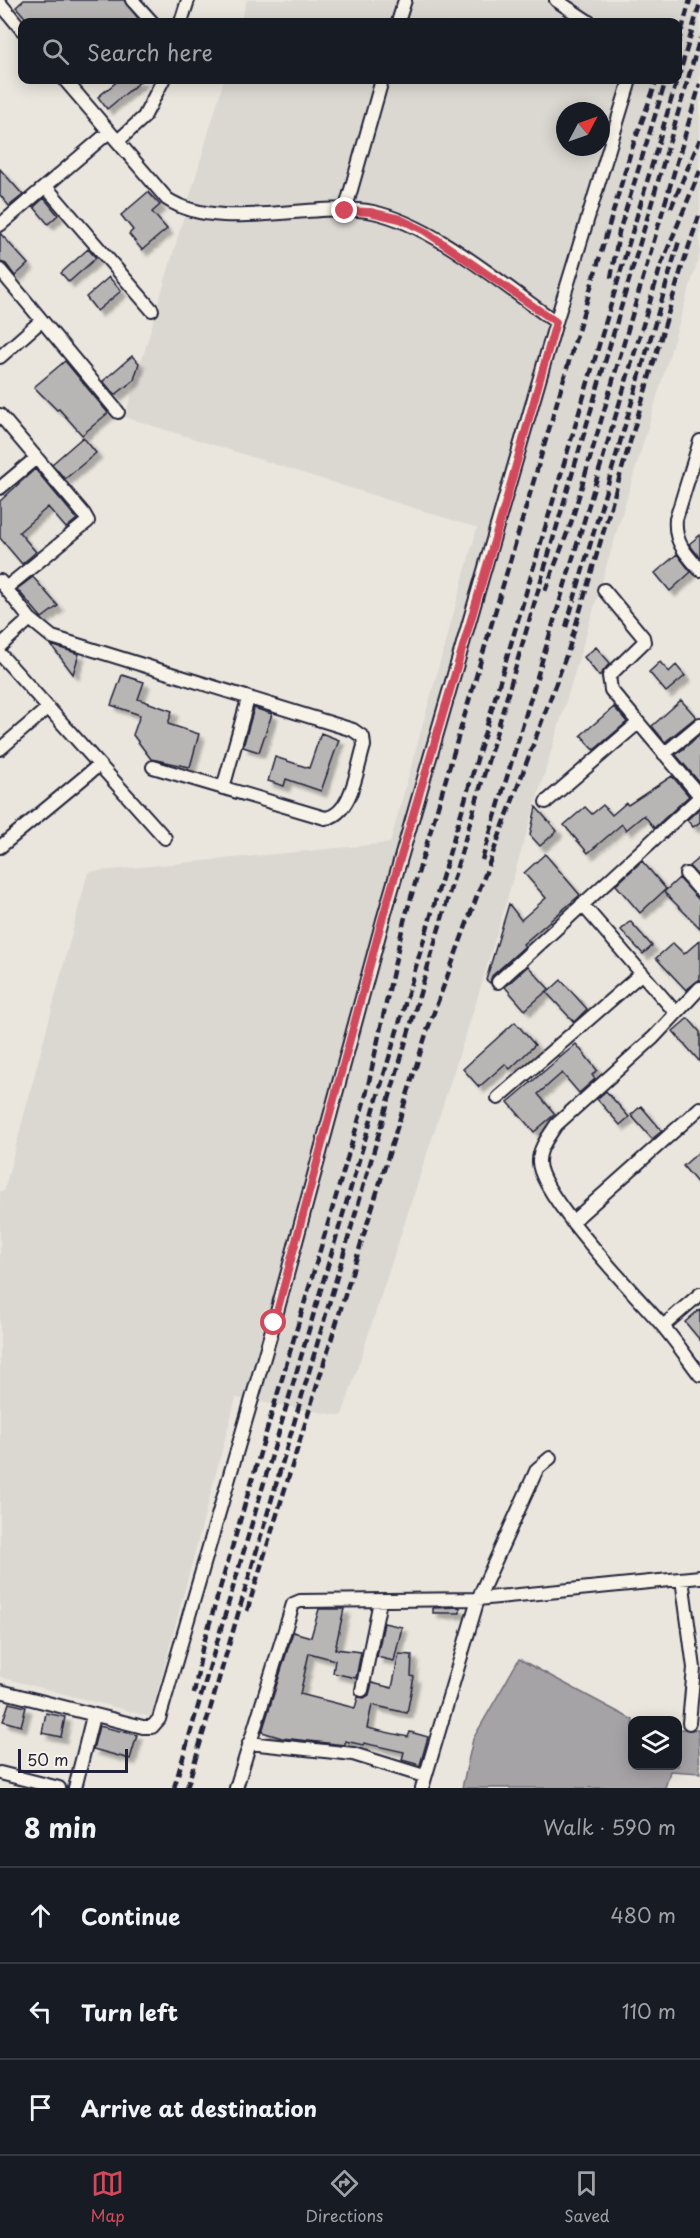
<!DOCTYPE html>
<meta charset="utf-8">
<style>
body{margin:0;font-family:"Playpen Sans",sans-serif;background:#242831;color:#f1f3f6}
.controls{position:absolute;right:18px;bottom:18px;display:grid;overflow:hidden;border-radius:12px;box-shadow:0 3px 15px #0003}
.controls button{width:54px;height:54px;display:grid;place-items:center;padding:0;border:0;border-bottom:2px solid #363941;background:#171b24;color:#f1f3f6;font:30px sans-serif}
.compass{position:absolute;left:556px;top:102px;width:54px;height:54px;border-radius:50%;background:#171b24;box-shadow:0 3px 15px #0003;rotate:49deg}
.scale{position:absolute;left:18px;bottom:15px;width:110px;box-sizing:border-box;padding-left:6px;border:3px solid #22223b;border-top:0;font-size:16px;line-height:21px;white-space:nowrap;color:#22223b;-webkit-text-stroke:4px #f7f3e8;paint-order:stroke}
.stop{position:absolute;width:18px;height:18px;margin:-14px;border:4px solid #d1495b;border-radius:50%;background:#fff}
.stop.end{background:#d1495b;border-color:#fff;box-shadow:0 2px 6px #0008}
.list{margin:0;padding:0;list-style:none}
h2{display:flex;justify-content:space-between;align-items:center;height:78px;margin:0;padding:0 24px;font-size:26px}
h2 small{font-size:20px;font-weight:400;color:#9ea1a6}
.list li{display:grid;grid-template-columns:39px 1fr auto;gap:18px;align-items:center;box-sizing:border-box;height:96px;padding:0 24px;border-top:2px solid #363941}
.list b{display:block;font-size:22px;white-space:nowrap}
.list em{font-size:20px;font-style:normal;color:#9ea1a6}
.icon{flex:none;width:33px;height:33px;fill:none;stroke:currentColor;stroke-width:2;stroke-linecap:round;stroke-linejoin:round}
.map{position:relative;flex:none;width:700px;height:1788px;overflow:hidden}
.search{position:absolute;background:#171b24;box-shadow:0 3px 15px #0003;left:18px;right:18px;top:18px;height:66px;display:flex;align-items:center;gap:15px;box-sizing:border-box;padding:0 21px;border-radius:12px;color:#9ea1a6;font-size:22px}
.sheet{height:366px;background:#171b24}
nav{display:flex;justify-content:space-around;align-items:center;box-sizing:border-box;height:84px;border-top:2px solid #363941;background:#171b24;font-size:16px;color:#9ea1a6}
nav a{display:grid;justify-items:center;gap:3px}
nav .on{color:#d1495b}
.map>svg:first-child{display:block}
.built{fill:#dbd8d2;fill-rule:evenodd}
.water{fill:#a6a3a6;stroke:#716f7b;stroke-width:1.5}
.building{fill:#b8b6b5;stroke:#22223b;stroke-width:1.5;filter:url(#shadow)}
.lines{fill:none;stroke-linecap:round;stroke-linejoin:round}
.minor-casing{stroke:#22223b;stroke-width:16}
.minor{stroke:#f7f3e8;stroke-width:12}
.rail{stroke:#22223b;stroke-width:4.5;stroke-dasharray:9 4.5;stroke-linecap:butt}
.route{stroke:#d1495b;stroke-width:8}
</style>
<div class="map">
<svg width="700" height="1788" viewBox="0 0 700 1788">
<defs>
<filter id="shadow"><feDropShadow dx="5.5" dy="5.5" stdDeviation="1.5" flood-color="#0004"/></filter>
</defs>
<rect width="100%" height="100%" fill="#eae6de"/>
<filter id="ink" filterUnits="userSpaceOnUse"><feTurbulence type="fractalNoise" baseFrequency=".0167" numOctaves="2"/><feDisplacementMap in="SourceGraphic" scale="12" xChannelSelector="R" yChannelSelector="G"/><feConvolveMatrix kernelMatrix="1 2 1 2 8 2 1 2 1" color-interpolation-filters="sRGB"/></filter>
<g filter="url(#ink)">
<path class="built" d="M247 0H700V253L476 1003 342 1416 236 1398 151 1717 0 1677V1191H4L88 872 390 843 477 528 125 417 224 80H678V22H240ZM565 111H601V147H565Z"/>
<path class="water" d="M519 1659 633 1720 632 1766H678V1729L698 1730 700 1773 670 1771 665 1788H462L473 1739Z"/>
<path class="building" d="M24 0H124L141 22H29L16 7Z
M119 80H142L107 109 98 97Z
M0 169 23 195 9 206 0 195Z
M148 192 160 205 152 212 167 229 142 250 129 234 133 230 121 215Z
M44 198 58 215 48 224 34 207Z
M0 233 28 264 15 276 6 264 0 262Z
M88 249 96 258 69 282 61 273Z
M109 277 121 291 97 311 86 297Z
M132 356 139 363 134 380 115 395 103 381Z
M65 361 108 413 82 435 59 409 57 410 34 387Z
M83 437 96 453 65 479 52 464Z
M35 469 77 519 66 528 48 507 19 532 36 552 22 564 0 538V501Z
M700 535V558L689 544Z
M677 554 691 572 670 591 655 573Z
M33 577 58 606 42 618 17 589Z
M51 645 79 654 73 674Z
M596 647 610 663 599 676 584 657Z
M660 662 669 672 676 665 685 676 666 692 649 672Z
M122 675 144 682 138 699 172 711 168 724 199 734 190 767 151 759 133 735 140 715 111 705Z
M681 700 696 717 665 742 652 726Z
M614 707 627 722 594 750 581 735Z
M254 708 272 714 259 752 243 747Z
M321 733 339 740 321 791 286 779 284 786 268 781 275 757 309 768Z
M700 735V783L676 755Z
M672 776 689 796 654 828 644 815 626 830 622 824 588 853 564 825 585 807 592 814 603 805 612 815 626 803 628 805Z
M536 807 557 831 540 846 530 835Z
M700 808V822L693 827 687 820Z
M545 854 580 895 523 944 525 946 492 976 490 983 486 980 509 904 521 920 546 898 524 873Z
M700 857V874L698 876 689 866Z
M642 861 666 889 640 913 616 885Z
M679 878 700 901V928L664 892Z
M630 921 652 946 643 954 621 930Z
M700 940V979L686 990 656 958 673 943 684 954Z
M528 966 549 989 525 1010 505 987Z
M561 980 587 1009 574 1022 547 993Z
M688 1018 700 1032V1062L673 1031Z
M515 1022 535 1045 510 1069 505 1064 479 1087 463 1069Z
M576 1044 597 1070 592 1075 595 1079 579 1093 562 1073 538 1094 555 1114 534 1132 508 1102Z
M606 1091 629 1117 620 1125 597 1099Z
M641 1106 662 1131 652 1139 631 1115Z
M700 1151V1186L683 1166Z
M700 1309V1340L685 1322Z
M460 1607V1613H433V1608Z
M319 1609H344L335 1649 361 1652 356 1678 333 1673 335 1660 309 1653 300 1694 355 1708 358 1697 364 1698 369 1695 372 1683 392 1688 399 1654 412 1655 411 1676 414 1677 407 1713 372 1705 367 1728 408 1737 410 1732 428 1737 420 1765 402 1760 404 1752 364 1743 363 1745 345 1741V1745L282 1738 262 1732 293 1632 311 1637Z
M384 1623 402 1627 394 1661 377 1657Z
M9 1703 26 1707 21 1726 3 1721Z
M46 1713 65 1717 61 1737 42 1733Z
M99 1726 137 1735 130 1759 93 1749Z"/>
<g class="lines">
<g class="minor-casing">
<path id="minor" d="M132 0 152 22
M556 0 589 22
M0 3 22 30
M181 22 188 0
M398 22 405 0
M65 80 167 199C220 234 312 200 373 212 434 225 504 286 556 322
M118 141 144 117 163 80
M46 187 152 310
M345 211 382 80
M0 225 109 132
M0 270 118 412
M0 357 41 321
M0 415 84 514 88 521 6 588
M700 441 676 519C674 542 685 553 700 570
M0 488 36 458
M0 581 30 619 52 637 353 730 363 737 364 746C357 768 352 815 325 818L153 767
M604 590 643 637 644 642 609 676 611 690 700 796
M0 646 30 619
M0 654 165 838
M0 749 48 708
M664 754 700 724
M223 788 248 699
M546 802 638 723
M0 847 99 765
M686 874 700 890
M582 904 676 1013
M498 982 700 797
M700 988 653 1038 556 1125C549 1136 539 1148 539 1161 537 1193 637 1296 661 1324 675 1340 687 1358 700 1375
M498 1098 642 973
M572 1222 700 1108
M663 1326 700 1294
M682 1579 694 1668 689 1723
M362 1690 380 1601
M0 1691 143 1727H152L159 1719 274 1323 383 920 556 322 630 80
M249 1743 353 1754 424 1776
M0 1773 59 1788
M75 1788 93 1716
M236 1788 293 1604 300 1601 478 1599 700 1577
M422 1788 478 1599 537 1469 550 1458"/>
</g>
<use href="#minor" class="minor"/>
<path class="rail" d="M678 44 690 0
M678 79 700 3
M671 208 700 139
M611 278 619 232 666 80
M545 591 571 523 700 84
M566 627 679 241
M482 860 661 265 700 171
M247 1611 427 1031 569 648 681 270 700 213
M194 1694 202 1649 366 1095 404 921 631 151 657 80
M174 1788 677 80
M187 1788 700 38"/>
</g>
</g>
<g class="lines" filter="url(#ink)">
<path class="route" d="M274 1323 382 920 504 508 556 322 425 231 400 219 370 212 345 211"/>
</g>
</svg>
<div class="controls">
<button><svg class="icon" aria-label="layers" viewBox="0 0 24 24"><path d="M12 4l9 5-9 5-9-5zM3 14l9 5 9-5"/></svg></button>
</div>
<svg class="compass" viewBox="-18 -18 36 36"><path d="M0-13l5 13h-10z" fill="#e53935"/><path d="M0 13l5-13h-10z" fill="#9ea1a6"/></svg>
<div class="scale">50 m</div>
<div class="stop" style="left:274px;top:1323px"></div>
<div class="stop end" style="left:345px;top:211px"></div>
<div class="search"><svg class="icon" aria-label="search" viewBox="0 0 24 24"><circle cx="10" cy="10" r="6"/><path d="M15 15l6 6"/></svg>Search here</div>
</div>
<section class="sheet">
<h2>8 min<small>Walk · 590 m</small></h2>
<ul class="list">
<li><svg class="icon" aria-label="ahead" viewBox="0 0 24 24"><path d="M12 20V5M6 11l6-6 6 6"/></svg><div><b>Continue</b></div><em>480 m</em></li>
<li><svg class="icon" aria-label="left" viewBox="0 0 24 24"><path d="M17 20v-9H6M10 6l-5 5 5 5"/></svg><div><b>Turn left</b></div><em>110 m</em></li>
<li><svg class="icon" aria-label="arrive" viewBox="0 0 24 24"><path d="M6 21V4h12l-3 4 3 4H6"/></svg><div><b>Arrive at destination</b></div></li>
</ul>
</section>
<nav>
<a class="on"><svg class="icon" aria-label="map" viewBox="0 0 24 24"><path d="M3 6l6-2 6 2 6-2v14l-6 2-6-2-6 2zM9 4v14M15 6v14"/></svg>Map</a>
<a><svg class="icon" aria-label="directions" viewBox="0 0 24 24"><path d="M12 3l9 9-9 9-9-9zM9 14v-3h6M13 9l2 2-2 2"/></svg>Directions</a>
<a><svg class="icon" aria-label="saved" viewBox="0 0 24 24"><path d="M7 4h10v16l-5-4-5 4z"/></svg>Saved</a>
</nav>
